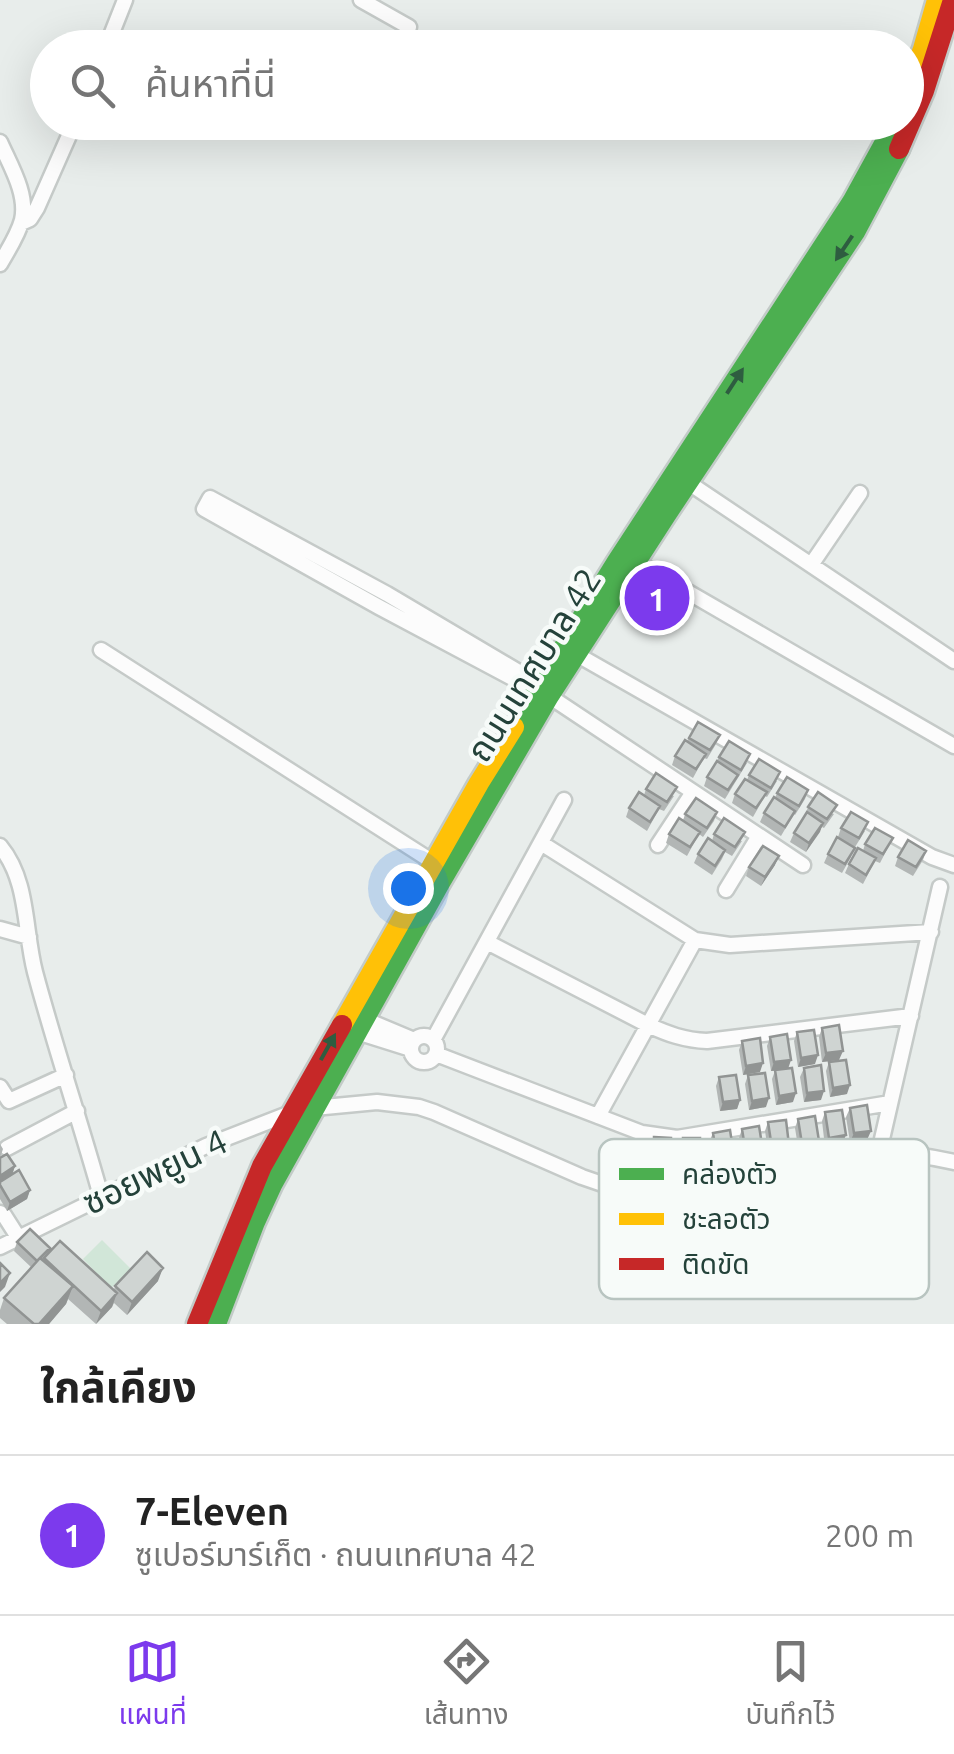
<!DOCTYPE html>
<html lang="th">
<meta charset="utf-8">
<style>
body{margin:0;font-family:Ubuntu,"Noto Sans Thai",sans-serif;background:#f2f2f2;color:#222}
.you{position:absolute;left:408px;top:888px;width:35px;height:35px;margin:-25px;border:8px solid #fff;border-radius:50%;background:#1a73e8;box-shadow:0 0 0 15px #1a73e833}
.badge{display:grid;place-items:center;width:65px;height:65px;border-radius:50%;background:#7c3aed;color:#fff;font-size:32px;font-weight:700}
.pin{position:absolute;translate:-50% -50%;border:5px solid #fff;box-shadow:0 2px 10px #0006}
.list{margin:0;padding:0;list-style:none}
h2{display:flex;justify-content:space-between;align-items:center;height:130px;margin:0;padding:0 40px;font-size:42px}
h2 small{font-size:32px;font-weight:400;color:#767676}
.list li{display:grid;grid-template-columns:65px 1fr auto;gap:30px;align-items:center;box-sizing:border-box;height:160px;padding:0 40px;border-top:2px solid #e0e0e0}
.list b{display:block;font-size:38px;white-space:nowrap}
.list p{margin:0;font-size:32px;white-space:nowrap;color:#767676}
.list em{font-size:32px;font-style:normal;color:#767676}
.icon{flex:none;width:55px;height:55px;fill:none;stroke:currentColor;stroke-width:2;stroke-linecap:round;stroke-linejoin:round}
.map{position:relative;flex:none;width:954px;height:1324px;overflow:hidden}
.search{position:absolute;background:#fff;box-shadow:0 10px 40px #0002;left:30px;right:30px;top:30px;height:110px;display:flex;align-items:center;gap:25px;box-sizing:border-box;padding:0 35px;border-radius:55px;color:#767676;font-size:38px}
.sheet{height:290px;background:#fff}
nav{display:flex;justify-content:space-around;align-items:center;box-sizing:border-box;height:140px;border-top:2px solid #e0e0e0;background:#fff;font-size:28px;color:#767676}
nav a{display:grid;justify-items:center;gap:5px}
nav .on{color:#7c3aed}
.map>svg:first-child{display:block}
.green{fill:#d1e6d8}
.lines{fill:none;stroke-linecap:round;stroke-linejoin:round}
.street-casing{stroke:#c5cac8;stroke-width:19}
.fast-casing{stroke:#c3cbc8;stroke-width:25}
.slow-casing{stroke:#c3cbc8;stroke-width:25}
.jam-casing{stroke:#c3cbc8;stroke-width:25}
.street{stroke:#fcfcfc;stroke-width:14}
.fast{stroke:#4caf50;stroke-width:20}
.slow{stroke:#ffc107;stroke-width:20}
.jam{stroke:#c62828;stroke-width:20}
.wall{fill:#b2b6b5}
.shaded-wall{fill:#919493}
.building{fill:#cfd4d2;stroke:#919493;stroke-width:2.5}
.oneway{fill:#2e5d40}
.labels{text-anchor:middle;stroke-width:9;stroke-linejoin:round;paint-order:stroke}
.street-label{font-size:35px;fill:#24423a;stroke:#f7fbf9}
.key{fill:#f7fbf9;stroke:#b8c4c0;stroke-width:2.5}
.key-label{font-size:28px;fill:#24423a}
</style>
<div class="map">
<svg width="954" height="1324" viewBox="0 0 954 1324">
<rect width="100%" height="100%" fill="#e8edeb"/>
<path class="green" d="M102 1240 131 1269 111 1288 83 1259Z"/>
<g class="lines">
<g class="street-casing">
<path id="street" d="M361 0 409 27
M106 48 125 0
M0 142C10 165 28 194 22 220 18 235 8 250 0 264
M21 223 30 219 37 208 75 122
M689 483 954 661
M636 562 954 746
M811 565 860 493
M101 650 433 862
M576 654 932 857 954 865
M535 690 379 607 204 509 210 498 387 594 539 684
M549 696 803 865
M541 843 695 940 730 945 931 932
M658 845 693 792
M0 846C29 881 24 930 35 972 55 1047 80 1121 101 1196
M726 890 759 836
M0 929 29 937
M487 942 648 1025C668 1034 684 1040 707 1041L911 1016
M364 1019 414 1040
M357 1032 411 1049
M411 1049a13 13 0 1 1 26 0a13 13 0 1 1-26 0Z
M433 1040 564 800
M436 1054 642 1133 677 1138 890 1103
M0 1087 9 1101 66 1075
M598 1116 695 940
M882 1139 940 887
M7 1148 77 1111
M0 1213 4 1215 18 1237
M0 1247 206 1146 293 1112 314 1108 377 1102 419 1107 434 1112 582 1177 614 1188 650 1194H683L712 1191 834 1156C874 1149 914 1153 954 1162"/>
</g>
<g class="fast-casing">
<path id="fast" d="M514 727 616 563 852 202 896 122
M216 1324 255 1222 272 1185 440 883 549 696 666 515 855 232 899 149"/>
</g>
<g class="slow-casing">
<path id="slow" d="M906 94 923 49 937 0
M342 1025 479 783 514 727"/>
</g>
<g class="jam-casing">
<path id="jam" d="M899 149 924 91 953 0
M197 1324 262 1166 342 1025"/>
</g>
<use href="#street" class="street"/>
<use href="#fast" class="fast"/>
<use href="#slow" class="slow"/>
<use href="#jam" class="jam"/>
</g>
<path class="wall" d="M720 735 716 744 707 759 704 758 693 778 672 765 675 756 689 738Z
M719 757 747 763 725 799 704 786 707 777Z
M749 775 777 781 767 797 765 796 753 817 732 803 735 794 747 780Z
M646 789 674 796 664 811 659 809 647 831 626 817 629 808 644 795Z
M808 790 805 799 795 815 794 814 781 836 760 822 764 813 775 798 777 793Z
M808 807 834 814 824 828 822 827 806 852 790 842 794 833 805 816Z
M717 812 714 821 703 837 699 834 687 856 666 843 669 834 683 821 685 814Z
M841 828 865 831 855 847 838 837Z
M714 834 742 841 732 856 725 852 722 859 712 875 694 863 698 854 712 841Z
M893 838 880 863 875 861 863 884 845 873 849 864 863 851 865 844Z
M926 851 923 860 913 876 895 866 898 857Z
M828 854 851 857 842 873 824 863Z
M775 865 761 886 746 876 749 867Z
M822 1028 839 1060 822 1062 819 1037Z
M797 1032 815 1064 798 1067 794 1041Z
M770 1037 788 1068 793 1102 776 1105 772 1079 775 1071H771L767 1046Z
M742 1041 760 1072 743 1075 739 1050Z
M829 1062 847 1094 830 1097 826 1071Z
M804 1068 821 1100 804 1102 800 1077Z
M748 1075 766 1107 749 1110 745 1084Z
M719 1077 740 1100 737 1109 720 1111 716 1086Z
M850 1108 867 1140 850 1142 846 1117Z
M825 1112 842 1144 825 1147 822 1121Z
M798 1119 816 1150 799 1153 795 1128Z
M768 1122 786 1154 769 1157 765 1131Z
M742 1129 760 1160 743 1163 739 1138Z
M713 1133 730 1165 713 1167 709 1142Z
M654 1137 668 1172H650V1146Z
M683 1138 697 1173 680 1172V1147Z
M0 1144 3 1149 0 1158 15 1166 12 1175 30 1190 27 1199 7 1211 0 1199Z
M17 1242 50 1248 49 1253 114 1290 115 1286 158 1281 127 1315 114 1303 112 1307 96 1324 68 1299 66 1304 49 1324H7L0 1318V1310L4 1298 32 1268 14 1251Z"/>
<path class="shaded-wall" d="M823 823 820 832 806 852 809 843Z
M779 856 775 865 761 886 765 877Z
M843 1051 839 1060 822 1062 826 1053Z
M818 1055 815 1064 798 1067 801 1058Z
M791 1060 788 1069 771 1071 774 1062Z
M763 1063 760 1072 743 1075 746 1066Z
M850 1085 847 1094 830 1097 833 1088Z
M824 1091 821 1100 804 1102 807 1093Z
M796 1093 793 1102 776 1105 779 1096Z
M769 1098 766 1107 749 1110 752 1101Z
M740 1100 737 1109 720 1111 723 1102Z
M871 1131 867 1140 850 1142 854 1133Z
M846 1135 842 1144 825 1147 829 1138Z
M819 1141 816 1150 799 1153 802 1144Z
M789 1145 786 1154 769 1157 772 1148Z
M763 1151 760 1160 743 1163 746 1154Z
M734 1156 730 1165 713 1167 717 1158Z
M654 1163H671L668 1172H650Z
M683 1163 700 1164 697 1173 680 1172Z
M15 1166 12 1175 0 1183V1176Z
M30 1190 27 1199 7 1211 10 1202Z
M163 1268 158 1281 127 1315 132 1302Z
M10 1273 5 1287 0 1292V1283Z
M73 1286 66 1304 49 1324H39Z
M117 1293 112 1307 96 1324 101 1311Z"/>
<path class="building" d="M698 722 720 735 710 750 689 738Z
M685 740 706 754 696 769 675 756Z
M729 741 750 754 741 770 719 757Z
M759 759 780 772 771 788 749 775Z
M717 761 738 775 728 790 707 777Z
M656 773 677 787 667 802 646 789Z
M787 777 808 790 799 806 777 793Z
M745 779 767 792 756 808 735 794Z
M639 792 660 806 650 822 629 808Z
M818 792 837 805 827 819 808 807Z
M774 797 795 811 785 827 764 813Z
M696 798 717 812 707 828 685 814Z
M807 812 823 823 809 843 794 833Z
M851 812 868 822 859 838 841 828Z
M679 818 700 832 690 847 669 834Z
M724 818 745 832 735 847 714 834Z
M875 828 893 838 883 854 865 844Z
M837 837 855 848 845 864 828 854Z
M708 838 725 850 715 866 698 854Z
M908 840 926 851 916 867 898 857Z
M763 846 779 856 765 877 749 867Z
M858 848 876 858 866 875 849 864Z
M839 1025 843 1051 826 1053 822 1028Z
M814 1030 818 1055 801 1058 797 1032Z
M787 1034 791 1060 774 1062 770 1037Z
M760 1038 763 1063 746 1066 742 1041Z
M846 1060 850 1085 833 1088 829 1062Z
M821 1065 824 1091 807 1093 804 1068Z
M792 1068 796 1093 779 1096 775 1070Z
M765 1073 769 1098 752 1101 748 1075Z
M736 1075 740 1100 723 1102 719 1077Z
M867 1105 871 1131 854 1133 850 1108Z
M842 1110 846 1135 829 1138 825 1112Z
M815 1116 819 1141 802 1144 798 1119Z
M786 1120 789 1145 772 1148 768 1122Z
M759 1126 763 1151 746 1154 742 1129Z
M730 1130 734 1156 717 1158 713 1133Z
M654 1137 671 1138V1163H654Z
M683 1138H700V1164L683 1163Z
M7 1154 15 1166 0 1176V1158Z
M19 1170 30 1190 10 1202 0 1185V1182Z
M30 1229 50 1248 37 1261 17 1242Z
M60 1241 117 1293 101 1311 44 1258Z
M147 1252 163 1268 132 1302 115 1286Z
M40 1258 73 1286 39 1324H34L4 1298Z
M0 1263 10 1273 0 1283Z"/>
<defs><path id="oneway-solid" d="M-6-.8H1V-3.2L6.5 0L1 3.2V.8H-6Z" transform="scale(2.5)"/></defs>
<g class="oneway">
<use href="#oneway-solid" transform="translate(844 248) rotate(124)"/>
<use href="#oneway-solid" transform="translate(735 381) rotate(-57)"/>
<use href="#oneway-solid" transform="translate(328 1047) rotate(-61)"/>
</g>
<g class="labels">
<g class="street-label">
<text transform="translate(534 665) rotate(-58)" y="12">ถนนเทศบาล 42</text>
<text transform="translate(155 1172) rotate(-25)" y="12">ซอยพยูน 4</text>
</g>
</g>
<rect x="599" y="1139" width="330" height="160" rx="15" class="key"/>
<rect x="619" y="1168" width="45" height="12" fill="#4caf50"/>
<rect x="619" y="1213" width="45" height="12" fill="#ffc107"/>
<rect x="619" y="1258" width="45" height="12" fill="#c62828"/>
<g class="key-label">
<text x="682" y="1184">คล่องตัว</text>
<text x="682" y="1229">ชะลอตัว</text>
<text x="682" y="1274">ติดขัด</text>
</g>
</svg>
<div class="you"></div>
<div class="pin badge" style="left:657px;top:598px">1</div>
<div class="search"><svg class="icon" aria-label="search" viewBox="0 0 24 24"><circle cx="10" cy="10" r="6"/><path d="M15 15l6 6"/></svg>ค้นหาที่นี่</div>
</div>
<section class="sheet">
<h2>ใกล้เคียง<small></small></h2>
<ul class="list">
<li><span class="badge">1</span><div><b>7-Eleven</b><p>ซูเปอร์มาร์เก็ต · ถนนเทศบาล 42</p></div><em>200 m</em></li>
</ul>
</section>
<nav>
<a class="on"><svg class="icon" aria-label="map" viewBox="0 0 24 24"><path d="M3 6l6-2 6 2 6-2v14l-6 2-6-2-6 2zM9 4v14M15 6v14"/></svg>แผนที่</a>
<a><svg class="icon" aria-label="directions" viewBox="0 0 24 24"><path d="M12 3l9 9-9 9-9-9zM9 14v-3h6M13 9l2 2-2 2"/></svg>เส้นทาง</a>
<a><svg class="icon" aria-label="saved" viewBox="0 0 24 24"><path d="M7 4h10v16l-5-4-5 4z"/></svg>บันทึกไว้</a>
</nav>
